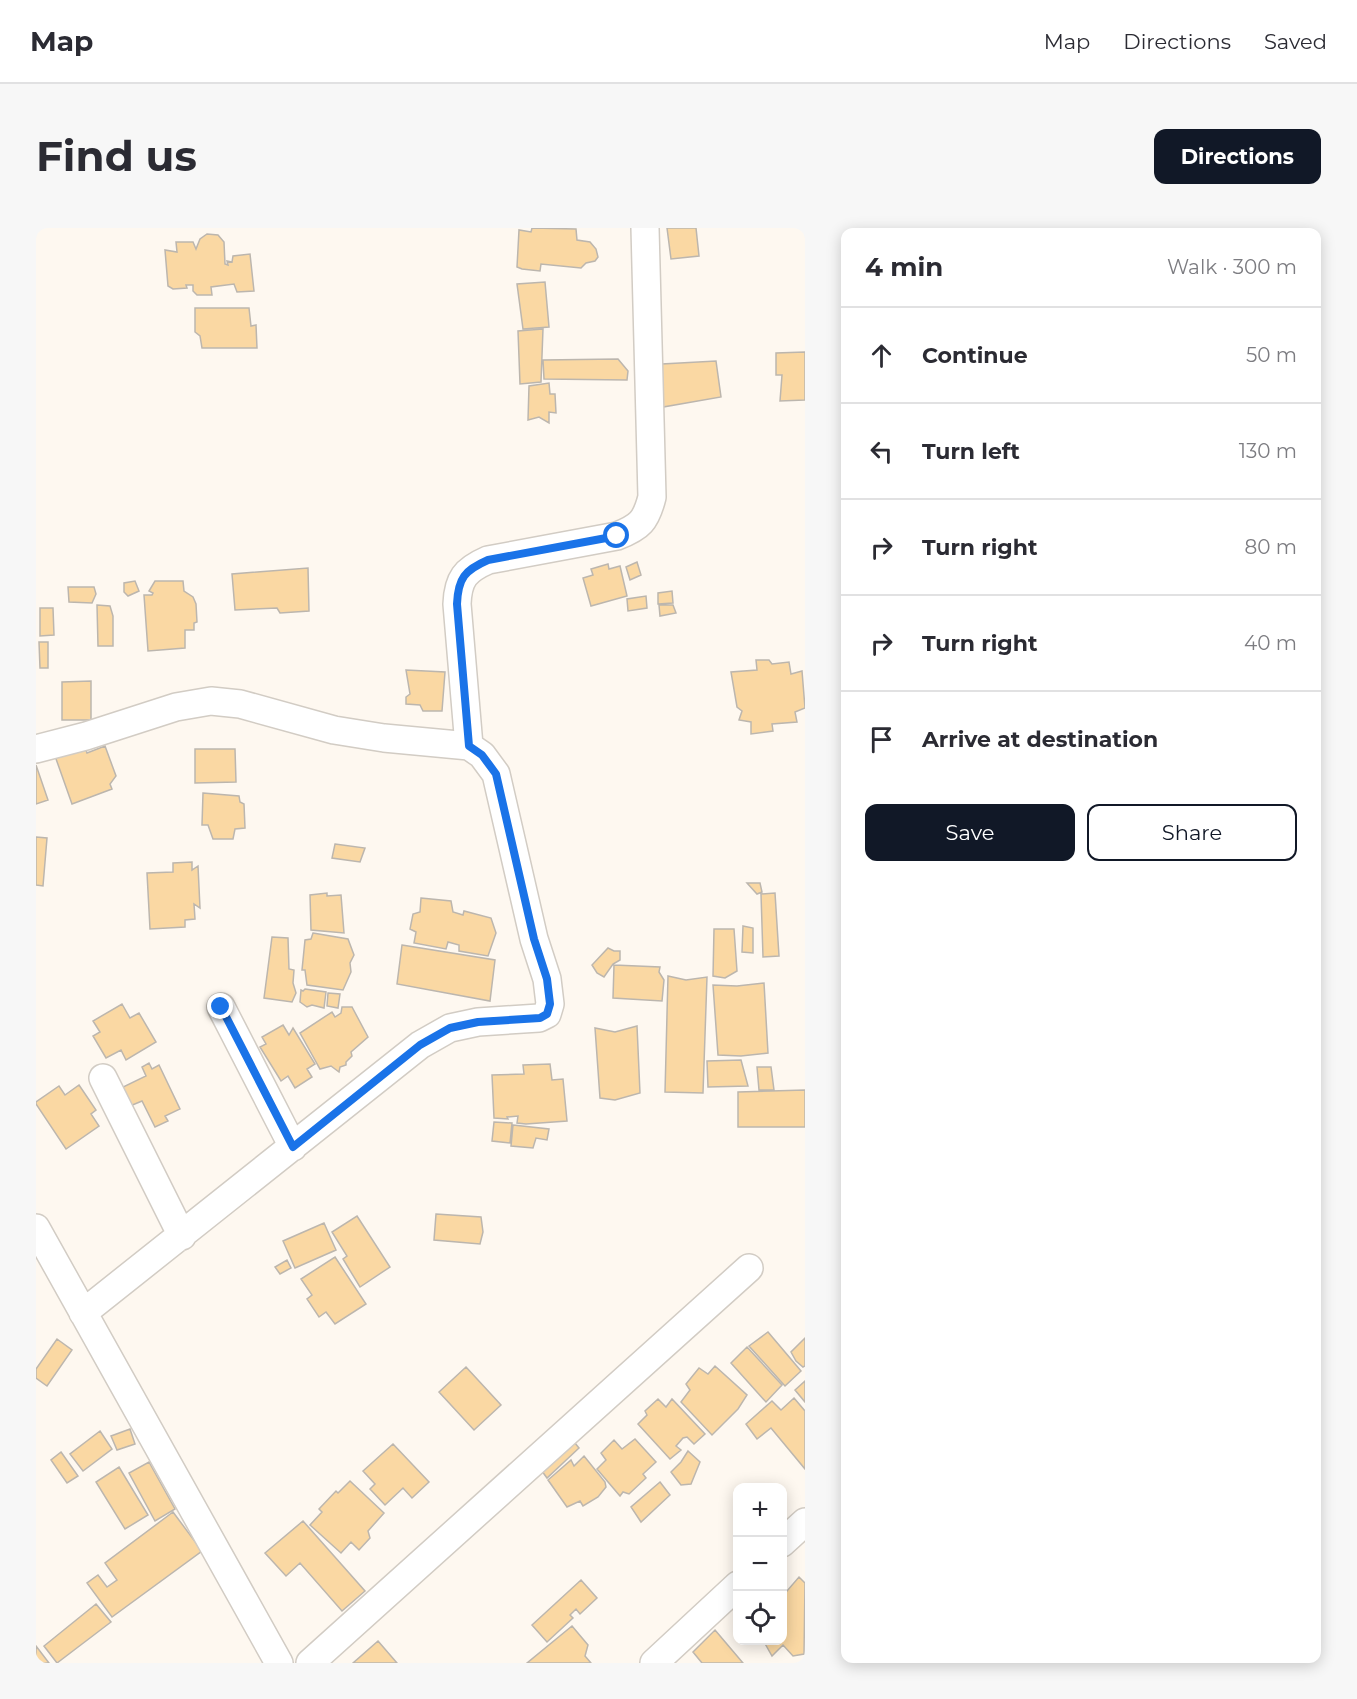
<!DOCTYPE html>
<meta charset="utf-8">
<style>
body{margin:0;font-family:Montserrat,sans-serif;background:#f7f7f7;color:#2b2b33}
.controls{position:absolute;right:18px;bottom:18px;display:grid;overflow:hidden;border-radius:12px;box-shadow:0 3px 15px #0003}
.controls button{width:54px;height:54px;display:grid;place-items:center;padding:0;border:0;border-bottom:2px solid #e1e1e2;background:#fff;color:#2b2b33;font:30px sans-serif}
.stop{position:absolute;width:18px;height:18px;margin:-14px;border:4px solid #1a73e8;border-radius:50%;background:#fff}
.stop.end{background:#1a73e8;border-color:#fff;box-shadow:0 2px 6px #0008}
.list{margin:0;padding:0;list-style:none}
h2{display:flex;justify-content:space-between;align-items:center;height:78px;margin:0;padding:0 24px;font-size:26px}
h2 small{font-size:20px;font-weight:400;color:#7c7c81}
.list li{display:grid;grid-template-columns:39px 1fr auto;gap:18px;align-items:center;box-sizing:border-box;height:96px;padding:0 24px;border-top:2px solid #e1e1e2}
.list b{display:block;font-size:22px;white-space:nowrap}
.list em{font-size:20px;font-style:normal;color:#7c7c81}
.actions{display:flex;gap:12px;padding:18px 24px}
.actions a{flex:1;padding:14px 0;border:2px solid #111827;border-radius:12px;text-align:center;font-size:21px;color:#111827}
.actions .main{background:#111827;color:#fff}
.icon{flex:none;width:33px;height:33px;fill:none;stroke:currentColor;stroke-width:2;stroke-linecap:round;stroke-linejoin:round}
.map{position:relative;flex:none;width:769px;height:1435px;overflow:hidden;border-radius:12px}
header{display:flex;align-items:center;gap:36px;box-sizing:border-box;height:84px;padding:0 30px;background:#fff;border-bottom:2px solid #e1e1e2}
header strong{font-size:28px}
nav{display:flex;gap:33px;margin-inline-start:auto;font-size:21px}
.intro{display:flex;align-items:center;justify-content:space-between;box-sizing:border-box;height:144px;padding:0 36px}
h1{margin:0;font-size:42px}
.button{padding:15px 27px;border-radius:12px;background:#111827;color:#fff;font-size:21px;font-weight:700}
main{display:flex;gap:36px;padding:0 36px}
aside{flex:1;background:#fff;border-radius:12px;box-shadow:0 3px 15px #0003}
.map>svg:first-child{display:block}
.building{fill:#fad8a3;stroke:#bcb6ae;stroke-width:1.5}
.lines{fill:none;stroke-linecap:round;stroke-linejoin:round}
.minor-casing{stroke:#d2ccc4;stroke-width:30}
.minor{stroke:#fff;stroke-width:27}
.route{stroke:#1a73e8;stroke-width:8}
</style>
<header>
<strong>Map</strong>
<nav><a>Map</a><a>Directions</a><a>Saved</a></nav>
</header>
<div class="intro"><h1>Find us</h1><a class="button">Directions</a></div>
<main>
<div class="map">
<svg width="769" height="1435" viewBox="0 0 769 1435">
<rect width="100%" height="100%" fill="#fef8f0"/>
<path class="building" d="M496 0 540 1 541 12 554 14 560 21 562 29 559 33 550 35 545 40 505 36 504 43 486 41 481 39 483 2 495 4Z
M631 0H660L663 28 635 31Z
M171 6 182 7 188 14 189 36 192 37 191 33 196 34 197 28 214 26 218 63 201 64 198 56 175 59 176 67H161L157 63V57H150L151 60 137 61 132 58 129 22 141 24 140 14H157L160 21 164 11Z
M509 54 513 99 487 101 481 56Z
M159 80H213L215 98 220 97 221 120H166L164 108 159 104Z
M507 101 505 154 484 156 482 103Z
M769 124V172L744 173 746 147H740V125Z
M582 131 592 143 591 152 508 151 507 132Z
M680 133 685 169 627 179 626 136Z
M513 155 514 166H519L520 185 513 184V195L503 189 492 192 493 158Z
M601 334 605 347 594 352 590 339Z
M572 336 573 341 584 338 591 368 555 378 547 350 557 347 555 341Z
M272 340 273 383 244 385 241 380 199 382 196 346Z
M99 353 103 363 92 368 88 364V355Z
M119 353H147L148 363 157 369 160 376 161 394 158 395V402H149V420L112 423 108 367H116L117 365 113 363Z
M32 359H58L60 366 56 375 33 374Z
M636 363 637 375 622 376V365Z
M610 368 611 380 592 383 591 371Z
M61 377 74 378 77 388V418H62Z
M623 377H637L640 385 624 388Z
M4 380H17L18 407 4 408Z
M3 414H12V440H4Z
M720 432H733L736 436 753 434 755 446 766 443 769 480 759 484 761 494 736 496 737 503 715 506V494L703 492 706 483 701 479 695 444 721 442Z
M370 442 409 444 406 483H387L384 477 370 476V469L374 466Z
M55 453V492H26V454Z
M48 517 51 525 69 518 80 548 74 556 76 561 36 576 19 528Z
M159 521H199L200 554 159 555Z
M0 537 12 572 0 576Z
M167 565 203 568 204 574 208 576 209 600 199 601 197 611H177L172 597H166Z
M0 609 11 610 7 658 0 657Z
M299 616 329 620 324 634 296 630Z
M156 634V642L162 638 164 680 158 676 159 691 149 692V699L114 701 111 645 137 644V635Z
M711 655H724L726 664 721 666Z
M291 665V668L305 667 308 705 275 702 274 667Z
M739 665 743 728 727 729 725 666Z
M385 670 415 673 417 684 427 687 428 683 455 690 460 705 452 728 423 723V717L412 714 410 721 378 715 380 704 374 701 377 686 384 684Z
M707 698 717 700V725L706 724Z
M678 701H698L701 743 689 750 677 748Z
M277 705 312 711 318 727 314 735 315 744 307 762 271 757 269 742H266L269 712 275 711Z
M236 709 252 710 253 741 258 742 257 755 260 765 256 774 228 770Z
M366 717 459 732 454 773 361 756Z
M572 720 578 723H584V732L577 736 568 749 561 745 556 737Z
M578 737 624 739 623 744 628 752 626 773 577 770Z
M632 748 650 752 671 749 667 865 629 864Z
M728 755 732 825 705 828 682 827 677 757 701 758Z
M269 761 290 764 288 780 276 777 271 779 264 774 265 762 267 763Z
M292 765 304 766 302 780 291 778Z
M86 776 94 790 103 785 120 814 90 832 85 822 70 830 57 808 64 804 57 793Z
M306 779H316L332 809 315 824 316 828 310 834V837L304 839 303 844 295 838 284 841 264 805 296 784 299 789 305 785Z
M247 797 253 807 257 800 279 836 271 841 276 849 259 860 252 848 245 853 224 819 230 816 226 809Z
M601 798 604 865 579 872 564 870 559 800 579 804Z
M705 832 712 858 672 859 671 833Z
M113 835 116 841 123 837 144 881 129 888 132 893 119 899 106 873 94 878 85 860 110 848 106 839Z
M514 836 516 852 527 851 531 893 490 896 481 895 482 888 471 889 472 891 458 890 456 847 488 846 487 837Z
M721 839H735L738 862H723Z
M43 857 60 882 55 886 63 898 30 921 0 876V874L23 858 29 867Z
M769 862V899H702V864Z
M458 894 476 895 474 915 456 913Z
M477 897 513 901 511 912 500 910 497 920 475 918Z
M400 986 445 989 447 1004 444 1016 398 1012Z
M321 988 354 1039 324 1059 307 1031 311 1028 296 1004Z
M288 995 300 1022 259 1040 247 1013Z
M299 1029 330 1076 299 1096 290 1084 283 1089 271 1071 276 1067 265 1051Z
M251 1032 255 1040 244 1046 239 1039Z
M732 1104 765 1143 749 1158 713 1118Z
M769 1110V1138L767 1139 760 1133 755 1124Z
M21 1111 36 1122 11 1158 0 1150V1141Z
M711 1119 746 1157 730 1174 695 1135Z
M679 1138 711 1167 702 1181 676 1207 645 1174 654 1162 650 1156 663 1140 672 1146Z
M430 1139 465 1177 438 1202 403 1164Z
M769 1153V1174L759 1162Z
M758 1170 769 1183V1241L735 1200 721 1211 710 1196 736 1173 745 1182Z
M622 1171 630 1179 636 1171 669 1206 658 1216 651 1209 647 1210 640 1218 645 1222 634 1231 602 1196 611 1187 609 1183Z
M94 1201 99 1216 81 1222 75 1208Z
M64 1203 76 1221 47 1243 34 1226Z
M534 1209 543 1220 511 1250 503 1239Z
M599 1211 620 1234 607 1246 610 1250 593 1266 587 1264 584 1268 561 1241 570 1232 565 1225 578 1212 586 1221Z
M357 1216 393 1254 376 1270 367 1260 349 1277 334 1261 339 1256 327 1243Z
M652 1223 664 1234 655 1256 645 1257 635 1244 645 1234Z
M25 1224 42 1248 31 1255 15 1232Z
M548 1228 569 1254 570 1259 562 1269 547 1278 544 1273 531 1279 512 1252 535 1232 538 1238Z
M113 1234 139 1281 119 1293 93 1245Z
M83 1239 112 1287 89 1301 60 1254Z
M314 1253 348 1285 332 1303 334 1310 323 1322 315 1314 305 1325 274 1297 286 1284 283 1281 300 1263 302 1265Z
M624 1254 634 1267 605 1294 595 1279Z
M137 1284 166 1323 76 1389 51 1355 62 1347 71 1359 81 1352 69 1335Z
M267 1293 329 1363 306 1383 264 1335 250 1348 229 1325Z
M763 1349 769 1355 768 1426 757 1428 747 1417 736 1428 727 1412H746V1359L751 1363Z
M545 1352 561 1370 544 1386 540 1381 534 1387 537 1390 511 1414 496 1397Z
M60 1376 75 1394 21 1435 8 1418Z
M536 1398 552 1417 549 1428 555 1435H491Z
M679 1402 707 1435H666L657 1424Z
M342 1413 361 1435H317Z
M0 1418 13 1435H0Z"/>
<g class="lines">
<g class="minor-casing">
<path id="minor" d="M433 518 421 376C422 351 429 342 452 332L581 308C604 299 610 293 616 269L609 0
M0 521 50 508 140 479 175 473 204 476 298 502 348 510 433 518 446 527 460 546 498 711 511 751 514 776 511 786 503 790 442 794 414 800 384 817 47 1085
M185 779 257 919
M67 850 146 1008
M0 1000 243 1435
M746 1315 769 1294
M274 1435 713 1040
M618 1435 702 1357"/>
</g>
<use href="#minor" class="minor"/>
</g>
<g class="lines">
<path class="route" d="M185 779 257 919 384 817 414 800 442 794 504 790 511 786 514 776 511 751 498 711 460 546 446 527 433 518 421 376C422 350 429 342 452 332L581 308"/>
</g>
</svg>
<div class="controls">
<button>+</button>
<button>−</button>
<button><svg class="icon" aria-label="locate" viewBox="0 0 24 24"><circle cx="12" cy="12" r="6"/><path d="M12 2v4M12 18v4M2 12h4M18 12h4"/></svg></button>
</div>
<div class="stop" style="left:581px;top:308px"></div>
<div class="stop end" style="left:185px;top:779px"></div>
</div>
<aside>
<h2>4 min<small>Walk · 300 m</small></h2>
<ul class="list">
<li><svg class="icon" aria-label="ahead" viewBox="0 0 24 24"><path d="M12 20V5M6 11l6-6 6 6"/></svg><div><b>Continue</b></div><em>50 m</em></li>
<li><svg class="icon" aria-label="left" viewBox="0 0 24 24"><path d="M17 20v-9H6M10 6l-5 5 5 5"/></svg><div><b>Turn left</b></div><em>130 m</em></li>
<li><svg class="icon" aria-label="right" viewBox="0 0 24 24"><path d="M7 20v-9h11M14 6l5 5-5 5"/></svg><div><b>Turn right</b></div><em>80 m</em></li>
<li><svg class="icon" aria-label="right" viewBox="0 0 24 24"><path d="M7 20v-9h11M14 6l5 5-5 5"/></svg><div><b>Turn right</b></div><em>40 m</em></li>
<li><svg class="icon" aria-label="arrive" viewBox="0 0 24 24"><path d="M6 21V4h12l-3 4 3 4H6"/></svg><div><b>Arrive at destination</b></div></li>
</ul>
<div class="actions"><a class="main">Save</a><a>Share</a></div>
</aside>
</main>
